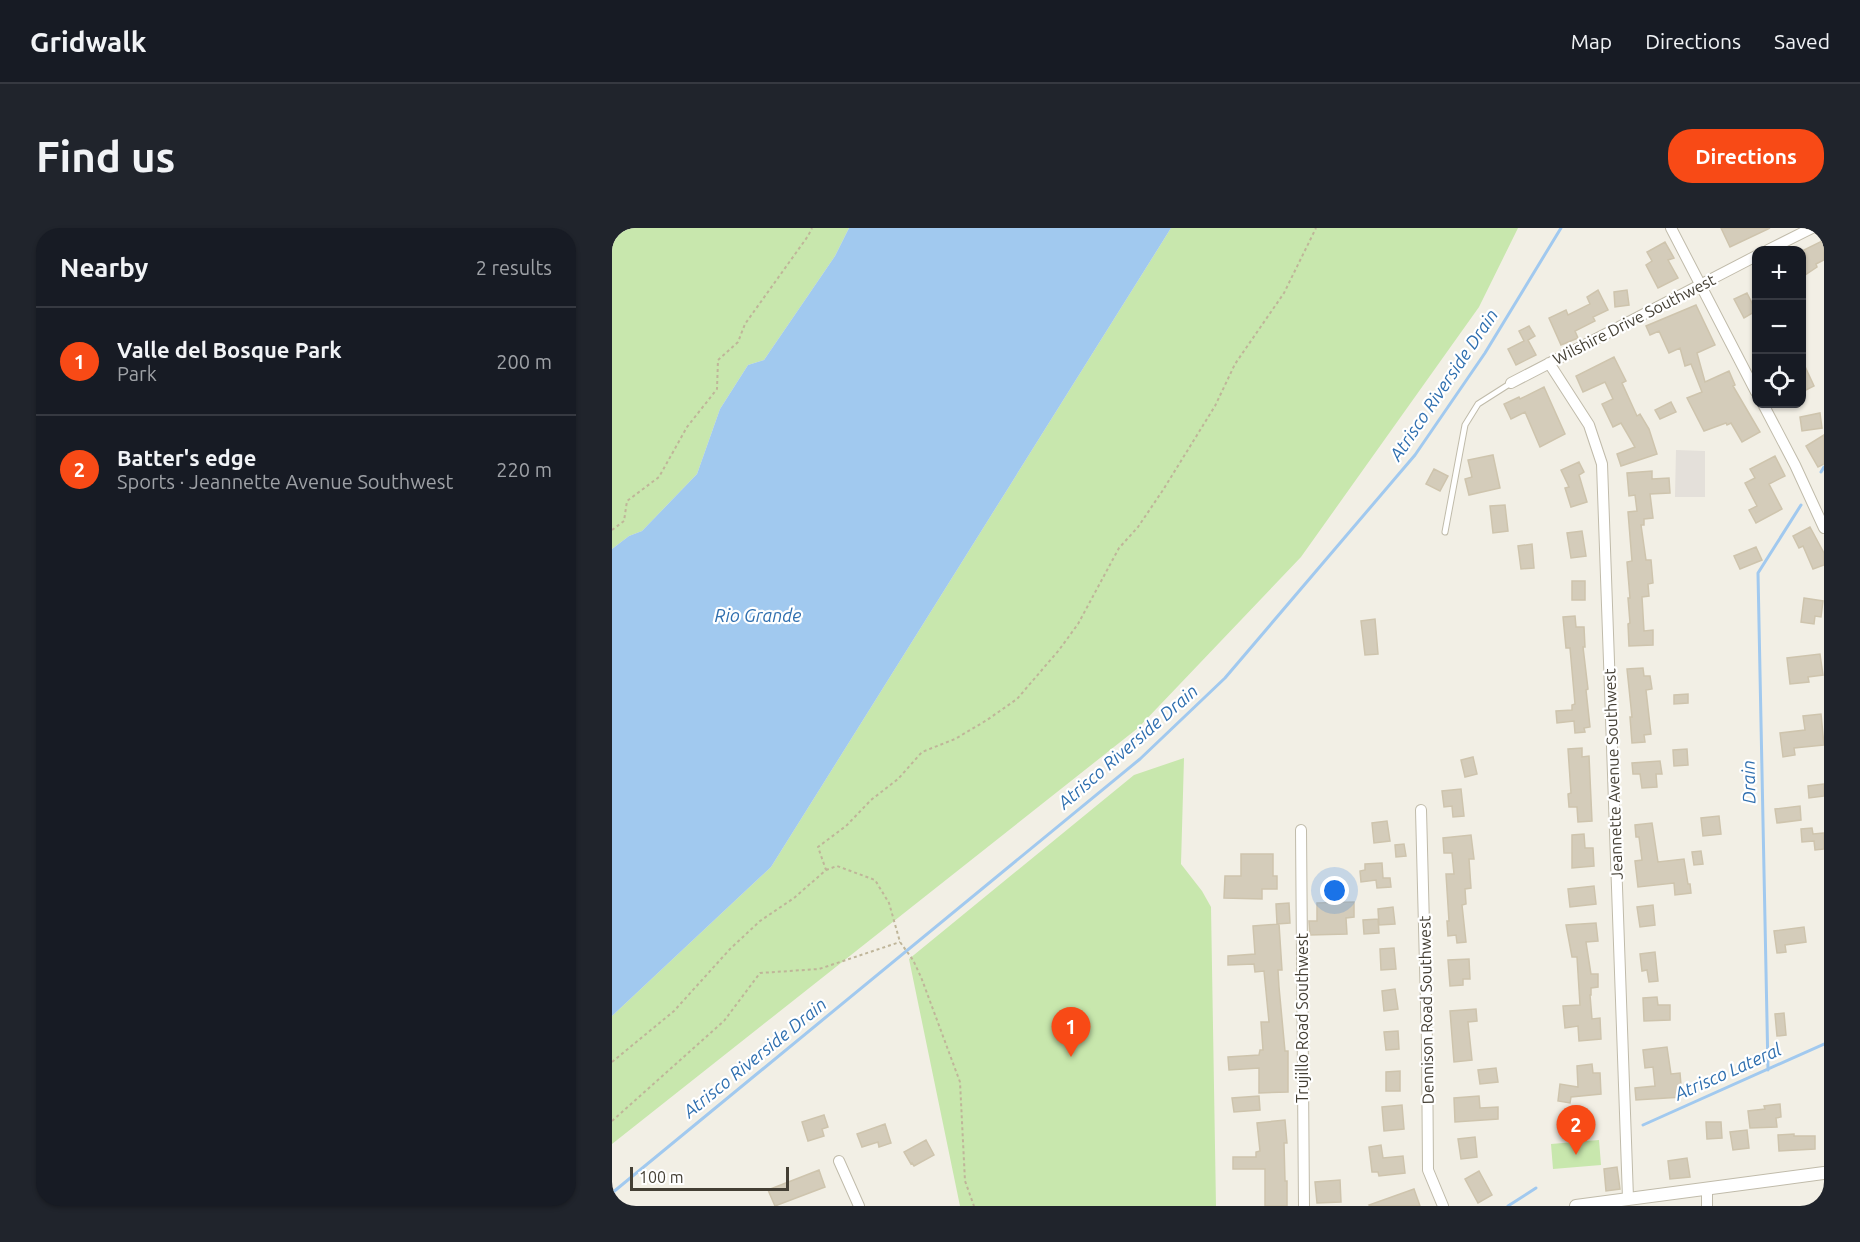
<!DOCTYPE html>
<meta charset="utf-8">
<style>
body{margin:0;font-family:Ubuntu,sans-serif;background:#20242c;color:#f1f3f6}
.controls{position:absolute;right:18px;top:18px;display:grid;overflow:hidden;border-radius:12px;box-shadow:0 2px 4px #0004}
.controls button{width:54px;height:54px;display:grid;place-items:center;padding:0;border:0;border-bottom:2px solid #363941;background:#171b24;color:#f1f3f6;font:30px sans-serif}
.scale{position:absolute;left:18px;bottom:15px;width:159px;box-sizing:border-box;padding-left:6px;border:3px solid #443f34;border-top:0;font-size:16px;line-height:21px;white-space:nowrap;color:#443f34;-webkit-text-stroke:4px #fff;paint-order:stroke}
.you{position:absolute;left:723px;top:663px;width:21px;height:21px;margin:-15px;border:4px solid #fff;border-radius:50%;background:#1a73e8;box-shadow:0 0 0 9px #1a73e833}
.badge{display:grid;place-items:center;width:39px;height:39px;border-radius:50%;background:#f84a16;color:#fff;font-size:20px;font-weight:700}
.pin{position:absolute;translate:-50% -50px;filter:drop-shadow(0 2px 3px #0008)}
.pin::after{content:'';position:absolute;top:32px;width:21px;height:18px;background:inherit;clip-path:polygon(0 0,100% 0,50% 100%)}
.list{margin:0;padding:0;list-style:none}
h2{display:flex;justify-content:space-between;align-items:center;height:78px;margin:0;padding:0 24px;font-size:26px}
h2 small{font-size:20px;font-weight:400;color:#9ea1a6}
.list li{display:grid;grid-template-columns:39px 1fr auto;gap:18px;align-items:center;box-sizing:border-box;height:108px;padding:0 24px;border-top:2px solid #363941}
.list b{display:block;font-size:22px;white-space:nowrap}
.list p{margin:0;font-size:20px;white-space:nowrap;color:#9ea1a6}
.list em{font-size:20px;font-style:normal;color:#9ea1a6}
.icon{flex:none;width:33px;height:33px;fill:none;stroke:currentColor;stroke-width:2;stroke-linecap:round;stroke-linejoin:round}
.map{position:relative;flex:none;width:1212px;height:978px;overflow:hidden;border-radius:24px}
header{display:flex;align-items:center;gap:36px;box-sizing:border-box;height:84px;padding:0 30px;background:#171b24;border-bottom:2px solid #363941}
header strong{font-size:28px}
nav{display:flex;gap:33px;margin-inline-start:auto;font-size:21px}
.intro{display:flex;align-items:center;justify-content:space-between;box-sizing:border-box;height:144px;padding:0 36px}
h1{margin:0;font-size:42px}
.button{padding:15px 27px;border-radius:24px;background:#f84a16;color:#fff;font-size:21px;font-weight:700}
main{display:flex;gap:36px;padding:0 36px}
aside{flex:1;background:#171b24;border-radius:24px;box-shadow:0 2px 4px #0004}
.map>svg:first-child{display:block}
.industrial{fill:#e4e0da}
.green{fill:#c8e7ad}
.water{fill:#a1c9ef}
.lines{fill:none;stroke-linecap:round;stroke-linejoin:round}
.stream{stroke:#a1c9ef;stroke-width:3}
.building{fill:#d4ccba;stroke:#cec4ad;stroke-width:1.5}
.service-casing{stroke:#c0bbaa;stroke-width:7}
.minor-casing{stroke:#c0bbaa;stroke-width:12}
.tertiary-casing{stroke:#c0bbaa;stroke-width:14}
.path{stroke:#bfb599;stroke-width:2;stroke-dasharray:3 3;stroke-linecap:butt}
.service{stroke:#fff;stroke-width:5}
.minor{stroke:#fff;stroke-width:10}
.tertiary{stroke:#fff;stroke-width:12}
.labels{text-anchor:middle;stroke-width:4.5;stroke-linejoin:round;paint-order:stroke}
.street-label{font-size:16px;fill:#443f34;stroke:#fff}
.water-label{font-size:18px;font-style:italic;fill:#2f6faf;stroke:#fff}
</style>
<header>
<strong>Gridwalk</strong>
<nav><a>Map</a><a>Directions</a><a>Saved</a></nav>
</header>
<div class="intro"><h1>Find us</h1><a class="button">Directions</a></div>
<main>
<aside>
<h2>Nearby<small>2 results</small></h2>
<ul class="list">
<li><span class="badge">1</span><div><b>Valle del Bosque Park</b><p>Park</p></div><em>200 m</em></li>
<li><span class="badge">2</span><div><b>Batter's edge</b><p>Sports · Jeannette Avenue Southwest</p></div><em>220 m</em></li>
</ul>
</aside>
<div class="map">
<svg width="1212" height="978" viewBox="0 0 1212 978">
<rect width="100%" height="100%" fill="#f2efe5"/>
<path class="industrial" d="M1064 222 1093 223V269H1063Z"/>
<path class="green" d="M0 0H237L223 28 152 132 136 137 108 181 85 246 30 303 17 308 0 321Z
M559 0H906L867 79 689 329 526 500 0 916V788L159 639Z
M572 530 569 636 590 663 599 679 604 978H348L297 731 522 547Z
M987 912 989 937 941 941 939 916Z"/>
<path class="water" d="M237 0H559L159 639 0 788V321L17 308 30 303 85 246 108 181 136 137 152 132 223 28Z"/>
<g class="lines">
<path class="stream" d="M1209 244 1212 239
M1156 842 1146 345 1189 277
M1031 897 1212 816
M0 965 528 531 613 450 803 227 873 125 949 0
M896 978 924 960"/>
</g>
<path class="building" d="M1109 0H1158L1118 19Z
M1212 12V32L1204 36 1205 39 1190 49V23Z
M1053 14 1062 30 1056 32 1066 50 1046 60 1034 37 1040 33 1035 24Z
M986 62 996 82 981 89 983 93 963 103 966 110 949 117 937 90 954 82 956 87 978 76 975 69Z
M1015 62 1017 77 1003 79 1002 64Z
M1135 65 1144 83 1132 90 1122 71Z
M1084 77 1103 117 1085 125 1093 154 1117 143 1123 157 1121 158 1148 204 1130 214 1119 195 1115 197 1114 195 1092 203 1075 170 1090 164 1079 136 1073 138 1068 120 1057 125 1047 103 1038 107 1034 98Z
M917 98 923 108 916 112 924 127 904 137 896 121 912 113 907 103Z
M1002 129 1014 153 1010 155 1025 188 1028 186 1037 201 1045 226 1009 238 1005 226 1023 219 1009 195 1001 199 990 176 1001 171 993 154 971 164 964 148Z
M1190 132 1202 158 1190 164Z
M932 159 953 206 928 219 913 184 899 191 892 176 907 169 908 171Z
M1059 174 1064 184 1048 191 1043 182Z
M1208 185 1210 200 1190 203 1188 189Z
M1212 207V236L1206 239 1194 218Z
M881 227 888 260 857 267 853 251 860 249 856 232Z
M1163 228 1173 248 1157 256 1170 281 1144 295 1137 282 1145 278 1133 255 1143 250 1138 241Z
M967 234 972 244 967 247 975 274 959 279 953 260 957 259 949 242Z
M822 241 836 248 828 263 814 256Z
M1040 243V251L1057 250 1058 265 1038 266 1041 290 1032 291V297H1029L1034 332H1039L1041 355 1036 356 1037 368 1030 369 1032 403 1041 402V417L1017 418 1016 396 1018 395 1016 370H1018L1015 334 1020 333 1016 284 1025 283 1023 267 1017 268 1015 245Z
M893 277 896 303 881 305 878 278Z
M1198 299 1212 325V337L1201 341 1191 318 1187 320 1181 308Z
M970 303 974 328 959 330 955 305Z
M920 316 922 340 909 341 906 318Z
M1144 319 1150 332 1128 341 1122 328Z
M960 353H973V372H960Z
M1192 370 1211 373 1209 389 1203 388 1202 396 1189 394Z
M963 388 964 399H972L973 419H971L976 461 974 462 978 499 972 500 973 504 963 505 962 493 945 495 944 483 960 482V477L963 476 958 420H954L951 389Z
M763 391 766 426 753 427 749 393Z
M1208 426 1211 447 1196 449 1197 454 1178 456 1175 430Z
M1031 440 1032 448H1038L1040 461 1034 462 1039 506 1032 507 1033 514 1020 515 1018 489H1020L1015 441Z
M1076 466V475L1062 476V467Z
M1209 486 1212 517 1182 520 1183 527 1171 529 1168 505 1193 502 1191 488Z
M970 520V529L977 528 980 593 966 594 965 579H957L956 566 959 565 956 521Z
M1075 521 1076 537 1062 538 1061 522Z
M861 529 865 546 853 549 849 532Z
M1048 533 1050 546H1044L1045 559 1030 560 1028 546H1021L1020 535Z
M1212 556V568L1197 570 1196 558Z
M849 561 852 588 841 589 840 578 832 579 830 563Z
M1188 578 1189 592 1165 595 1163 581Z
M1107 588 1109 606 1091 608 1089 590Z
M775 593 778 613 762 615 760 595Z
M1040 595 1046 634 1072 631 1076 656H1078L1079 665 1063 667 1062 655 1026 659 1023 633 1030 632 1027 609H1024L1023 597Z
M1200 600 1201 606 1212 605V621L1203 622 1202 613 1190 614 1189 601Z
M972 606 973 620H981L982 638 960 640V607Z
M859 607 862 631H857L859 660 853 661 854 676 850 677 854 714 845 715 844 707 836 708 835 693H837L834 646H842L840 625H832L831 610Z
M792 616 794 628 784 629 783 617Z
M1089 623 1091 636 1082 637 1080 624Z
M629 626H661V648H665V661H650V671L612 670 613 648H629Z
M770 635 771 650H778L779 659 765 660 764 652 749 654 748 643 753 642V636Z
M982 658 984 676 958 679 956 661Z
M742 674V689L734 690 735 706 698 707 697 693H705V675Z
M677 675 678 695 665 696 664 676Z
M1041 677 1043 697 1028 699 1025 679Z
M781 679 783 696 767 697 766 681Z
M766 691 767 705 752 706 751 692Z
M984 695 986 713 974 714 979 746H986V759L979 760V767H978L980 791 988 790 989 811 967 813 966 798 953 800 951 778 968 777 965 729H960L954 697Z
M667 696 670 742H666L667 759 673 823H676V864L647 865V840L617 842 616 829 647 827 648 822H651L649 794H657L652 743 643 744 642 736 616 737V728L643 726 641 698Z
M1192 699 1194 714 1173 717 1174 724 1165 725 1162 703Z
M782 720 784 741 769 742 768 721Z
M1043 724 1046 753 1037 754 1035 742 1030 743 1028 726Z
M857 731 858 751H851V757L838 758 836 732Z
M783 761 786 781 772 783 770 763Z
M1045 769 1046 777H1058V792L1032 793 1031 770Z
M864 781 865 793 856 794 860 832 842 834 838 783Z
M1172 785 1174 807 1165 808 1163 786Z
M786 803 787 821 774 822 772 804Z
M1055 819 1059 846 1068 845 1070 869 1024 872 1023 860 1043 858 1041 839 1033 840 1031 822Z
M980 836 981 845H988L989 866 959 869 958 875 946 873 948 856 966 859 965 838Z
M884 840 886 854 868 856 866 842Z
M788 843V863H774V844Z
M647 868 648 882 622 884 620 870Z
M867 868 868 880 886 879V891L843 894 842 870Z
M1168 876 1169 889 1164 890 1165 899 1138 900 1136 883 1153 881 1152 878Z
M790 877 792 901 772 903 770 879Z
M212 887 216 899 210 901 212 908 196 913 190 894Z
M673 892 675 915H672L673 953H675V978H653V941H621V929H644V924L648 923 645 895Z
M1094 894H1109L1110 910 1095 911Z
M273 896 279 915 267 919 266 914 250 919 245 906Z
M1135 902 1137 920 1121 922 1118 904Z
M1182 906V908H1203V921L1167 923 1166 907Z
M863 909 865 929 849 931 846 911Z
M314 912 322 927 302 938 300 935 299 936 292 924Z
M769 917 771 930 791 928 793 945 767 948 766 944H760L757 919Z
M1075 930 1078 949 1058 951 1056 933Z
M1005 939 1008 961 994 963 992 941Z
M207 942 213 959 163 978 156 962Z
M867 943 880 967 866 975 853 951Z
M728 952 729 974 705 975 703 954Z
M802 961 808 978H758L757 977Z"/>
<g class="lines">
<g class="service-casing">
<path id="service" d="M833 304 853 197 866 176 899 155"/>
</g>
<g class="minor-casing">
<path id="minor" d="M1059 0 1144 164
M1156 22 1200 0
M937 135 977 197 990 236 1016 970
M899 155 1144 28
M1151 176 1183 237 1212 300
M809 582 815 815 816 942 831 978
M689 602 692 978
M227 933 247 978
M1095 960V978"/>
</g>
<g class="tertiary-casing">
<path id="tertiary" d="M964 978 1212 945"/>
</g>
<path class="path" d="M0 302 12 293 15 273 47 249 75 199 105 161 106 132 126 114 133 96 196 8 200 0
M214 642 225 638 263 652 277 675 288 714 301 732 309 749 348 854 353 953 362 978
M0 834 62 783 118 721 148 693 182 670 214 642 206 619 234 598 259 572 286 551 310 524 343 511 375 492 405 471 447 422 466 396 507 320 526 299 551 262 603 178 623 136 672 65 704 0
M0 893 112 793 148 745 207 741 288 714"/>
<use href="#service" class="service"/>
<use href="#minor" class="minor"/>
<use href="#tertiary" class="tertiary"/>
</g>
<g class="labels">
<g class="street-label">
<text transform="translate(1022 91) rotate(-27)" y="6">Wilshire Drive Southwest</text>
<text transform="translate(1001 546) rotate(-92)" y="6">Jeannette Avenue Southwest</text>
<text transform="translate(814 782) rotate(-91)" y="6">Dennison Road Southwest</text>
<text transform="translate(690 790) rotate(-90)" y="6">Trujillo Road Southwest</text>
</g>
<g class="water-label">
<text transform="translate(832 157) rotate(-56)" y="6">Atrisco Riverside Drain</text>
<text x="146" y="394">Rio Grande</text>
<text transform="translate(516 519) rotate(-41)" y="6">Atrisco Riverside Drain</text>
<text transform="translate(1137 554) rotate(-91)" y="6">Drain</text>
<text transform="translate(143 830) rotate(-39)" y="6">Atrisco Riverside Drain</text>
<text transform="translate(1116 844) rotate(-24)" y="6">Atrisco Lateral</text>
</g>
</g>
</svg>
<div class="controls">
<button>+</button>
<button>−</button>
<button><svg class="icon" aria-label="locate" viewBox="0 0 24 24"><circle cx="12" cy="12" r="6"/><path d="M12 2v4M12 18v4M2 12h4M18 12h4"/></svg></button>
</div>
<div class="scale">100 m</div>
<div class="you"></div>
<div class="pin badge" style="left:459px;top:829px">1</div>
<div class="pin badge" style="left:964px;top:927px">2</div>
</div>
</main>
